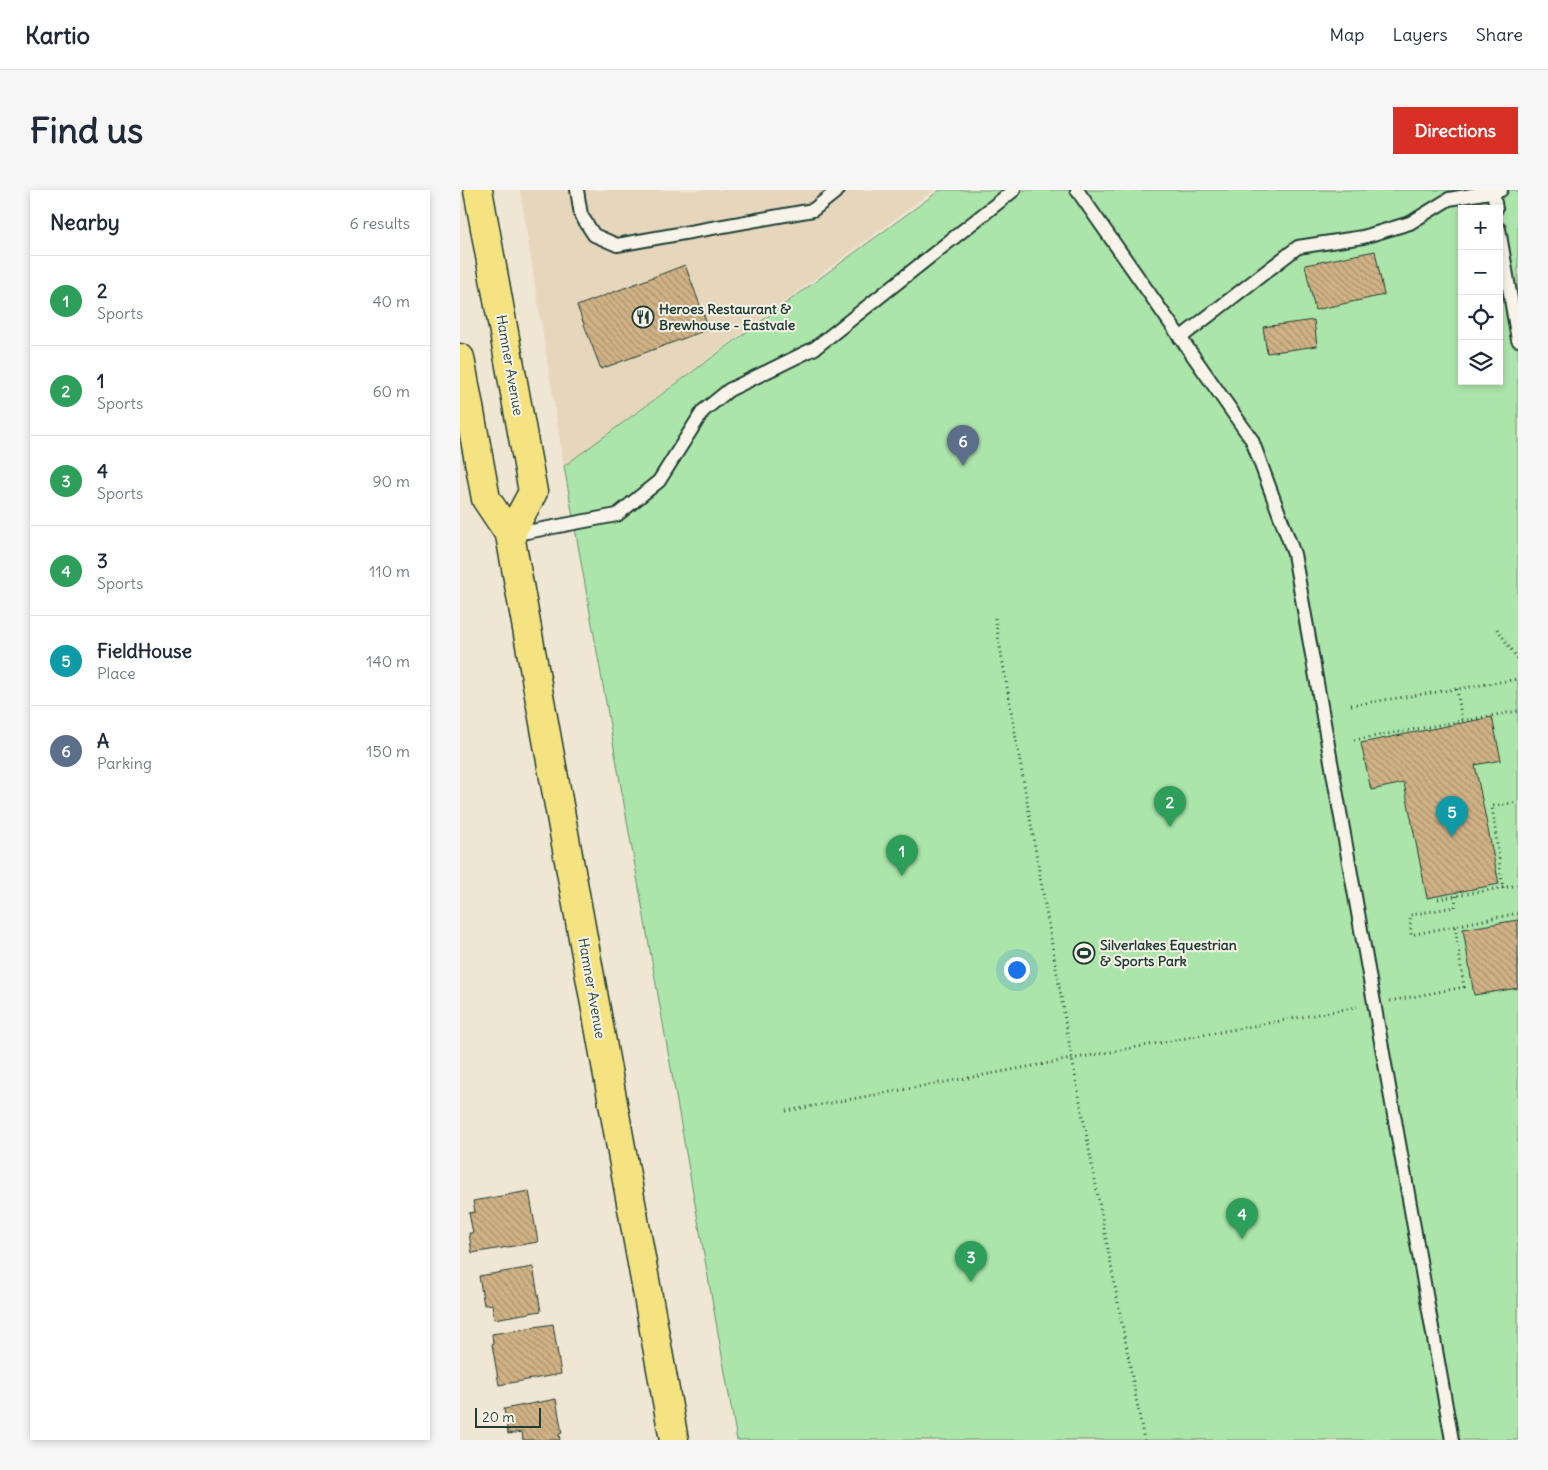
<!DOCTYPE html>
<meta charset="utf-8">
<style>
body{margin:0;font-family:Delius,sans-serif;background:#f6f6f7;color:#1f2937}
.controls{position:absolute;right:15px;top:15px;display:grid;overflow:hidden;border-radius:0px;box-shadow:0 2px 8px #0003}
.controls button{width:45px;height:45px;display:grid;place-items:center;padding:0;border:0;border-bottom:1px solid #e0e1e3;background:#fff;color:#1f2937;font:25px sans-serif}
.scale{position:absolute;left:15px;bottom:12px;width:66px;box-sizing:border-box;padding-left:5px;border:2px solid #1f3d34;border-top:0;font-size:14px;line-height:18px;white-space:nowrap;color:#1f3d34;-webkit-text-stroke:4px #f7f3e8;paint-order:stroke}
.you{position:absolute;left:556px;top:779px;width:18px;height:18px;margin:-12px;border:4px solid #fff;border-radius:50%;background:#1a73e8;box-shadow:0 0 0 8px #1a73e833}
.badge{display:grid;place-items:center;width:32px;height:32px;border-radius:50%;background:#d93025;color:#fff;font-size:16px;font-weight:700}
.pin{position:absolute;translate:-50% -41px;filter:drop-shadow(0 1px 2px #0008)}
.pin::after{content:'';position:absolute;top:26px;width:18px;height:15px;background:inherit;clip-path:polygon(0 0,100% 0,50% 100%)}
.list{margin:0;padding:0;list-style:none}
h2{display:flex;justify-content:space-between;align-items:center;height:65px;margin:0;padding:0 20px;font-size:21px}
h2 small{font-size:16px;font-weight:400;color:#747a83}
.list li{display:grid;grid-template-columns:32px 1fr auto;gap:15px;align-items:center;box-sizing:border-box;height:90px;padding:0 20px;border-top:1px solid #e0e1e3}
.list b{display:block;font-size:19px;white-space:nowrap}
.list p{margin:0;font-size:16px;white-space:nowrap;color:#747a83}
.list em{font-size:16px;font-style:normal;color:#747a83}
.icon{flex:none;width:28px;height:28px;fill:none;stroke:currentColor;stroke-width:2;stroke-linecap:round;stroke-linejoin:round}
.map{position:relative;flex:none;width:1058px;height:1250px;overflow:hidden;border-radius:0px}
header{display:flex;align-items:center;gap:30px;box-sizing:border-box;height:70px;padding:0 25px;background:#fff;border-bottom:1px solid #e0e1e3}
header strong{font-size:24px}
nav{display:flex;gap:28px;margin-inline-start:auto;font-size:18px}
.intro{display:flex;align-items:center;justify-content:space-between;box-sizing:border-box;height:120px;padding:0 30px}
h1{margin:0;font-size:35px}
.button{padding:12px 22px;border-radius:0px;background:#d93025;color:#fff;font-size:18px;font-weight:700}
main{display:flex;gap:30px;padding:0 30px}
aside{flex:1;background:#fff;border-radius:0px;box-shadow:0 2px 8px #0003}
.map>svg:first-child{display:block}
.built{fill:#e6d6bc}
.pitch{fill:#ace5a9;stroke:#66916e;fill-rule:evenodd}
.building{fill:url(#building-back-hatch);stroke:#1f3d34}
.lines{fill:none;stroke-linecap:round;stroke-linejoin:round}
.service-casing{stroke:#1f3d34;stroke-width:16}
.primary-casing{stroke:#1f3d34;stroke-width:31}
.path{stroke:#1f3d34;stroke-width:3;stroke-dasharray:1 4;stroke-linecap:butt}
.service{stroke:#f7f3e8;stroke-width:12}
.primary{stroke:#f5e382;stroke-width:28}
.labels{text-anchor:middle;stroke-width:4;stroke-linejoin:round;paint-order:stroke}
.poi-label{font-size:14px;font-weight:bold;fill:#1f3d34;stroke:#f7f3e8;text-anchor:start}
.street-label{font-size:14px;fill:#1f3d34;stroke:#f7f3e8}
</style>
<header>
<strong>Kartio</strong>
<nav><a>Map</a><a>Layers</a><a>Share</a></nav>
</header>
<div class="intro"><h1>Find us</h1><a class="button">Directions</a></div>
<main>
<aside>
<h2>Nearby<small>6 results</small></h2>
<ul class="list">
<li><span class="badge" style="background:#2e9e5b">1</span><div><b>2</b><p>Sports</p></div><em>40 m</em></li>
<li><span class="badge" style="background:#2e9e5b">2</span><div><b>1</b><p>Sports</p></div><em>60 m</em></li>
<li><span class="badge" style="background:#2e9e5b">3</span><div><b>4</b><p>Sports</p></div><em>90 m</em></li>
<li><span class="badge" style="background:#2e9e5b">4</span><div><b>3</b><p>Sports</p></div><em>110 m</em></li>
<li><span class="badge" style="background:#0f9aa8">5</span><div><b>FieldHouse</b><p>Place</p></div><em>140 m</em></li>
<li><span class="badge" style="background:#5c6f8a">6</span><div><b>A</b><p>Parking</p></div><em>150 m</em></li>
</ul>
</aside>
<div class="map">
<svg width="1058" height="1250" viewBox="0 0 1058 1250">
<defs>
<pattern id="building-back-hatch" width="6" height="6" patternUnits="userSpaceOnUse" patternTransform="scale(1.25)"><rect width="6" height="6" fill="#d1b285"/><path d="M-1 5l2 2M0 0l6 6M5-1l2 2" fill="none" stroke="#a9926e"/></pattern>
</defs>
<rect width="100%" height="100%" fill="#efe6d4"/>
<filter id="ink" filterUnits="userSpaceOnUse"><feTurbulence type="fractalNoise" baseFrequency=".02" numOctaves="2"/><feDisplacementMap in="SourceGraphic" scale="10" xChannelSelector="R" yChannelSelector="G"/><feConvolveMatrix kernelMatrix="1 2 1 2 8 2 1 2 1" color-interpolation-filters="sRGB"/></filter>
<g filter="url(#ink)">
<path class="built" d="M60 0H474L104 276Z"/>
<path class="pitch" d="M480 0H1058V1250H277L104 276ZM1002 19H1039V191H1002Z"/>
<path class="building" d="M915 61 924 105 855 120 845 75Z
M225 75 249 139 141 179 117 116Z
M854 130 857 156 807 163 803 137Z
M1032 527 1041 570 1015 575 1039 694 967 708 944 593 911 600 901 553Z
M1058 730V798L1014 805 1003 739Z
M69 1001 78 1052 12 1063 9 1043H13L9 1023 15 1022 13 1011Z
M73 1077 81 1121 34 1129 32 1114 24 1115 19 1086Z
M93 1134 101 1184 39 1195 32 1154H33L32 1144Z
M96 1209 102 1243 99 1244 100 1250H63L62 1242 48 1244 44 1219Z"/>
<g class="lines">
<g class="service-casing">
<path id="service" d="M117 0 121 25 134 45 157 55 353 20 378 0
M617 0 792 250 834 364 992 1250
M1033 1 1036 19
M1039 39 1058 150
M720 148 838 57 903 47 950 33 989 9 1041 0
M51 345 157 325 199 291 243 221 269 200 355 158 554 0"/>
</g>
<g class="primary-casing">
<path id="primary" d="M18 0 73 302 50 345
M0 168 26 309 50 345 214 1250"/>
</g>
<path class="path" d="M535 428 612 869 684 1250
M1037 439 1058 469
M997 499 1002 531
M891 515 997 499 1058 489
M894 550 1058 521
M1043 699 1032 616 1058 612
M996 706 995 717 950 725 951 745 1058 723
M978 709 1058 695
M930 811 1004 797 995 736
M326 921 897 817"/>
<use href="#service" class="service"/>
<use href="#primary" class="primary"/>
</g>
</g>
<defs>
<g id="restaurant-ring" transform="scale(1.125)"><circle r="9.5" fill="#f7f3e8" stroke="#1f3d34" stroke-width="1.5"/><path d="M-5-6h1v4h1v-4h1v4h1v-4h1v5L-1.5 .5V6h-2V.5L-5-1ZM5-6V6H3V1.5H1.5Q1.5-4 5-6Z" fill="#1f3d34"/></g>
<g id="stadium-ring" transform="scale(1.125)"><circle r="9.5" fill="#f7f3e8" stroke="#1f3d34" stroke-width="1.5"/><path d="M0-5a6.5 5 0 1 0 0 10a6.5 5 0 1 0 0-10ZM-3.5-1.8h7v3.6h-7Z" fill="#1f3d34"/></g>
</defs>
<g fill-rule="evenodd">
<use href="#restaurant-ring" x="183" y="127"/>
<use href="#stadium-ring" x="624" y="763"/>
</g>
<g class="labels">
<g class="poi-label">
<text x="199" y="124">Heroes Restaurant &amp;<tspan x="199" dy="16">Brewhouse - Eastvale</tspan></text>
<text x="640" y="760">Silverlakes Equestrian<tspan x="640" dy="16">&amp; Sports Park</tspan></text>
</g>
<g class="street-label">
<text transform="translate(50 175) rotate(80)" y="5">Hamner Avenue</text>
<text transform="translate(132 798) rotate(80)" y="5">Hamner Avenue</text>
</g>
</g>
</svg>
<div class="controls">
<button>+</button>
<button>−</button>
<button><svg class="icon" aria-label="locate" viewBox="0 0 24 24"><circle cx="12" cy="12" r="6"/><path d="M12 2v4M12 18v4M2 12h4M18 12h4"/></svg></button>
<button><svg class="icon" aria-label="layers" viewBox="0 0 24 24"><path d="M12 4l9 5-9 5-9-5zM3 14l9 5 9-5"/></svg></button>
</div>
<div class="scale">20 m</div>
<div class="you"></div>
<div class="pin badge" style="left:442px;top:686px;background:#2e9e5b">1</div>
<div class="pin badge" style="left:710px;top:637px;background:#2e9e5b">2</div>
<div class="pin badge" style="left:511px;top:1092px;background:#2e9e5b">3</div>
<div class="pin badge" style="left:782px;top:1049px;background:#2e9e5b">4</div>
<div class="pin badge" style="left:992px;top:647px;background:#0f9aa8">5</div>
<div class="pin badge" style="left:503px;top:276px;background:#5c6f8a">6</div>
</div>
</main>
